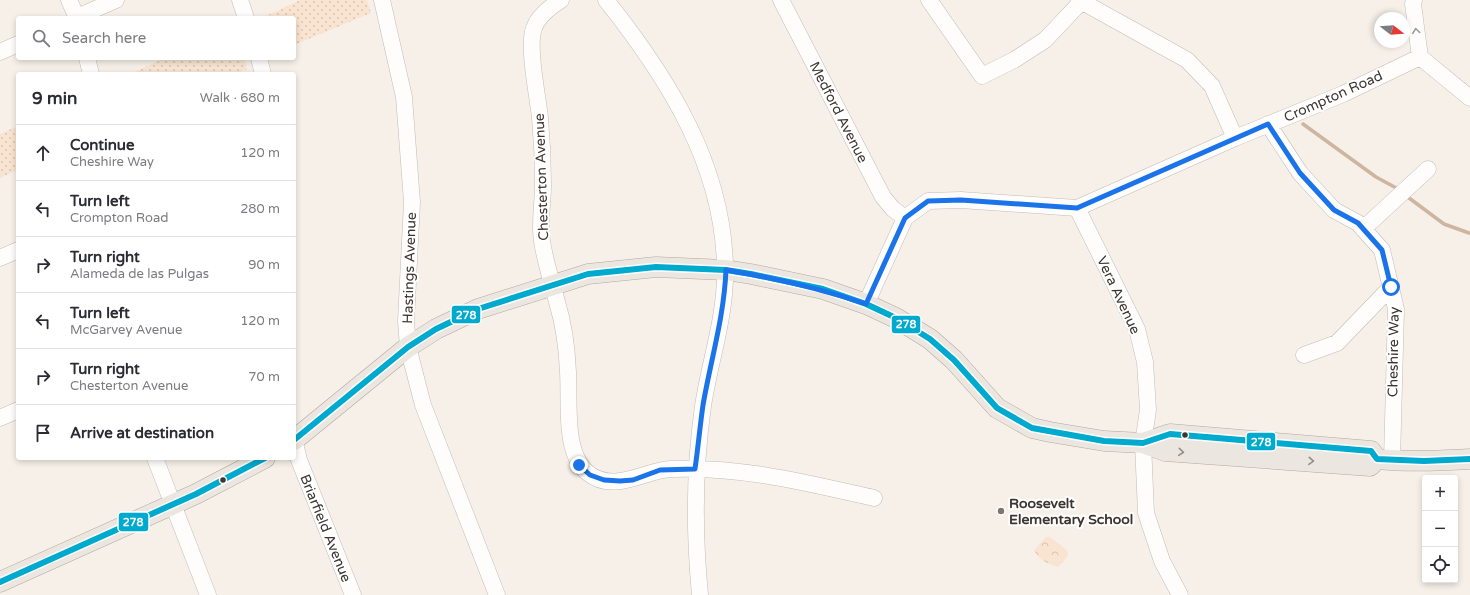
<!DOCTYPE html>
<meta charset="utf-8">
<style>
body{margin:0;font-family:"Varela Round",sans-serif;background:#f7f7f7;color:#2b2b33}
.controls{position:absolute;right:12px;bottom:12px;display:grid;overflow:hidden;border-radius:4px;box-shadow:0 2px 6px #0003}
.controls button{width:36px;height:36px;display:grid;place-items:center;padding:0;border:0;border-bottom:1px solid #e1e1e2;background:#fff;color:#2b2b33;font:20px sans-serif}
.compass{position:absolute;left:1374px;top:12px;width:36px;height:36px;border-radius:50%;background:#fff;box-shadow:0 2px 6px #0003;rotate:107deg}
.stop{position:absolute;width:12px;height:12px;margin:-9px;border:3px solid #1a73e8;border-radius:50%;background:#fff}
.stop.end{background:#1a73e8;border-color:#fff;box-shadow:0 1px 4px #0008}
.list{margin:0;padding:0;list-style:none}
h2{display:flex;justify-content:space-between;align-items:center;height:52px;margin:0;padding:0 16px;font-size:17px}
h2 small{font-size:13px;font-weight:400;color:#7c7c81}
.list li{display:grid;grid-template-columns:26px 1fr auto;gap:12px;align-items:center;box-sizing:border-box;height:56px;padding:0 16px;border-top:1px solid #e1e1e2}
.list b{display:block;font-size:15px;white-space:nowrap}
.list p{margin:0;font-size:13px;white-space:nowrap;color:#7c7c81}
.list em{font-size:13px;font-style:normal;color:#7c7c81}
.icon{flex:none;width:22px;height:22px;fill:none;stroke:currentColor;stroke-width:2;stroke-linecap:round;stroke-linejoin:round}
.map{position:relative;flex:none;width:1470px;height:595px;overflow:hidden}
.search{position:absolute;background:#fff;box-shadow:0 2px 6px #0003;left:16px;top:16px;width:280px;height:44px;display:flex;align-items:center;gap:10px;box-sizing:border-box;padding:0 14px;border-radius:4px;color:#7c7c81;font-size:15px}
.panel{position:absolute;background:#fff;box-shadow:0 2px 6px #0003;left:16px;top:72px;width:280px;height:388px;border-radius:4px}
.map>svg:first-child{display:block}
.grass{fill:url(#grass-dots)}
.park{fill:url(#park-crowns)}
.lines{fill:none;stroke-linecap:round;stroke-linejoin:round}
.stream{stroke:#ceb59f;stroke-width:3.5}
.minor-casing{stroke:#c2bcb6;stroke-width:17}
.major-casing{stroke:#b3a99f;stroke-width:21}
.minor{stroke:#fefdfc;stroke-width:16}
.major{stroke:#ebe6e0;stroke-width:20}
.bus-1-casing{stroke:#fff;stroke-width:9}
.bus-1{stroke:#00a9ce;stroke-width:6}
.oneway{stroke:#9e9a96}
.oneway2{stroke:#948e88}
.route{stroke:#1a73e8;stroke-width:5}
.bus-dot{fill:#3d3630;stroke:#fff;stroke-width:1.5}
.poi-dot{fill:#7e7771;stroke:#fff;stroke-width:1.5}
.labels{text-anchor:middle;stroke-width:4;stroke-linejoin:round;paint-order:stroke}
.street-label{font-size:14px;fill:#3d3630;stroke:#fff}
.poi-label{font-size:14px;font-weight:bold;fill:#3d3630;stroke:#fff;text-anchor:start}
.line-badge{stroke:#fff;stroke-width:1.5}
.badge-label{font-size:11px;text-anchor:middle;font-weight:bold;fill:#fff}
</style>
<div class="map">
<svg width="1470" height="595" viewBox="0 0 1470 595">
<defs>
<pattern id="grass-dots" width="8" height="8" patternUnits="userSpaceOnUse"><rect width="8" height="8" fill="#f9e4d2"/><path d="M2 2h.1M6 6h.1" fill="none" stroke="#d6c4b5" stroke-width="1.8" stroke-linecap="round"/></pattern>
<pattern id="park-crowns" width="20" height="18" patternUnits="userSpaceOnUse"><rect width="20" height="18" fill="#f9e4d2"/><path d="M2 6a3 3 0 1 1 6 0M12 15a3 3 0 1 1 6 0" fill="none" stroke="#d6c4b5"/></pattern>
</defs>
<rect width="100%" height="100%" fill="#f7f0e9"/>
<path class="grass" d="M300 0H367L371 13 294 45V18L264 17Z
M165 58H244L247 69 235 74H130Z
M18 126V170L0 178V134Z"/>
<path class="park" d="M1046 537H1050L1067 550 1068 556 1058 567C1049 564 1038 560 1034 550Z"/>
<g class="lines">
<path class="stream" d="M1303 124 1376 177 1400 190
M1405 195 1444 224 1469 233"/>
<g class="minor-casing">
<path id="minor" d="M69 0 77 18
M240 0 246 18
M382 0 404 97 412 202 406 321 408 347 423 405 497 595
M561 0C550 7 538 16 534 28 527 46 538 97 540 118 542 140 543 163 543 185 543 203 539 223 542 241 545 262 552 282 557 302 564 325 567 348 568 372 570 402 563 453 588 473 614 494 645 470 671 469 740 466 808 483 874 498
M606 0C668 78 724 166 725 269 726 316 710 360 703 406 694 469 694 532 700 595
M781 0 883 197 893 209 905 218
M929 0 982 76 1014 60 1045 40 1081 2
M1079 0 1187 60 1212 86 1235 138
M1414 0 1413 4 1420 57 1470 98
M75 18 116 0
M0 52 18 44
M87 58 91 74
M259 58 263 74
M1268 124 1300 173 1334 210 1358 223 1382 250 1396 309 1392 460
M1077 208 1137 329 1145 362 1148 410 1143 443 1146 513 1162 561 1180 595
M1363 229 1428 169
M0 258 18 250
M866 304 905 218 928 201 961 200 1077 208 1235 138 1343 94 1420 57
M1304 355 1337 343 1391 287
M0 418 18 410
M294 439 299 460 353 595
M155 458 208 595"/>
</g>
<g class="major-casing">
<path id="major" d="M294 440 408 347 436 329 478 309 588 274 656 267 726 270 751 274 823 289 866 304 896 318 930 339 954 360 997 408 1032 428 1050 432 1104 441 1143 443 1165 451 1370 466 1377 459
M1143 443 1170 434 1371 451 1377 459C1408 462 1439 461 1470 459
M0 582 196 494 265 458"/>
</g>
<use href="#minor" class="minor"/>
<use href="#major" class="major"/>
<g class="bus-1-casing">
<path id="bus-1" d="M294 440 408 347 436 329 478 309 588 274 656 267 726 270 751 274 823 289 866 304 896 318 930 339 954 360 997 408 1032 428 1104 441 1143 443 1170 434 1371 451 1377 459 1424 461 1470 459
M0 582 196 494 265 458"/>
</g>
<use href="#bus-1" class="bus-1"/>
</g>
<defs><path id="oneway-chevron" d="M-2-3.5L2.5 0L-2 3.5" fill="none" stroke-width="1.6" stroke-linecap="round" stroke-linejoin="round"/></defs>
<use class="oneway" href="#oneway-chevron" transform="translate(1416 31) rotate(-98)"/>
<g class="oneway2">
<use href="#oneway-chevron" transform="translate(1181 452) rotate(5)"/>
<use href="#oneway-chevron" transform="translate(1311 461) rotate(4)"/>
</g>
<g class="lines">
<path class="route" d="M579 465 590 475 604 480 620 481 633 480 660 470 695 469C698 448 700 426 703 405 711 359 724 317 726 270 775 278 819 288 866 304L905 218 928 201 961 200 1077 208 1268 124 1300 173 1334 210 1358 223 1382 250 1391 287"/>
</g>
<g class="bus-dot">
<circle cx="1185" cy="435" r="3.5"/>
<circle cx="223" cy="480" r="3.5"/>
</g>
<circle class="poi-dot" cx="1001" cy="511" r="4"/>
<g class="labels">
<g class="street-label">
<text transform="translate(1333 96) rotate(-24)" y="5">Crompton Road</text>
<text transform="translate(839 112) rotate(63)" y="5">Medford Avenue</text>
<text transform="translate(541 177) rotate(-92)" y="5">Chesterton Avenue</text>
<text transform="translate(409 268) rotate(-88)" y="5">Hastings Avenue</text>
<text transform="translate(1119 295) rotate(65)" y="5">Vera Avenue</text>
<text transform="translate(1393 352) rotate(-89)" y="5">Cheshire Way</text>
<text transform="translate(326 528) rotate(68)" y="5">Briarfield Avenue</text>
</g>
<g class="poi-label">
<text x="1009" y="508">Roosevelt<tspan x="1009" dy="16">Elementary School</tspan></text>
</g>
</g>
<g class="line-badge">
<rect x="451" y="305" width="30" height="19" rx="4" fill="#00a9ce"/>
<rect x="891" y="315" width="30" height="19" rx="4" fill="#00a9ce"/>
<rect x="1246" y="432" width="30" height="19" rx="4" fill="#00a9ce"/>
<rect x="118" y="512" width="31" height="20" rx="4" fill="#00a9ce"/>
</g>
<g class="badge-label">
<text x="466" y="319">278</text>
<text x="906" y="328">278</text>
<text x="1261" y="446">278</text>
<text x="133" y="526">278</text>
</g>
</svg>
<div class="controls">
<button>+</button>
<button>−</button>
<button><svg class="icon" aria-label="locate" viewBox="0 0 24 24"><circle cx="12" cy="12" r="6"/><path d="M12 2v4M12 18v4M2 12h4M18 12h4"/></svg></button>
</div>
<svg class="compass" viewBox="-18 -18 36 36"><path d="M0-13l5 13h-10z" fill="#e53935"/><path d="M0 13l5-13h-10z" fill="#7c7c81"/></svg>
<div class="stop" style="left:1391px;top:287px"></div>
<div class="stop end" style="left:579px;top:465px"></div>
<div class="search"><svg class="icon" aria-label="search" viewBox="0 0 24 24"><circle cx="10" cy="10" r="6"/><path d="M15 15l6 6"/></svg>Search here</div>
<section class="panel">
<h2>9 min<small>Walk · 680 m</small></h2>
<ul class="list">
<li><svg class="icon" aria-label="ahead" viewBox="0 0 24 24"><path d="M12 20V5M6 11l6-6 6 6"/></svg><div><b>Continue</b><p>Cheshire Way</p></div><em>120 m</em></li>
<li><svg class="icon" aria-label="left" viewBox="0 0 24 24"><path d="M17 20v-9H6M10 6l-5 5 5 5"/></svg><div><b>Turn left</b><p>Crompton Road</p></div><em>280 m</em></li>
<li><svg class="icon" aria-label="right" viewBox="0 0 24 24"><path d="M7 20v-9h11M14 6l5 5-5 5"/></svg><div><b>Turn right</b><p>Alameda de las Pulgas</p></div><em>90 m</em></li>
<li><svg class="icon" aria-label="left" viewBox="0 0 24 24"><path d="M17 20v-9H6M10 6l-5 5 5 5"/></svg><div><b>Turn left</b><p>McGarvey Avenue</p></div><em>120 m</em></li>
<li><svg class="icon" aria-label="right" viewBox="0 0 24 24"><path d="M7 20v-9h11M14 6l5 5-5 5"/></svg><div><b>Turn right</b><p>Chesterton Avenue</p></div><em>70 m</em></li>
<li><svg class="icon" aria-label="arrive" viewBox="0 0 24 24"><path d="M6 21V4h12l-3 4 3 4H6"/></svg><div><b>Arrive at destination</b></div></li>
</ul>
</section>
</div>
